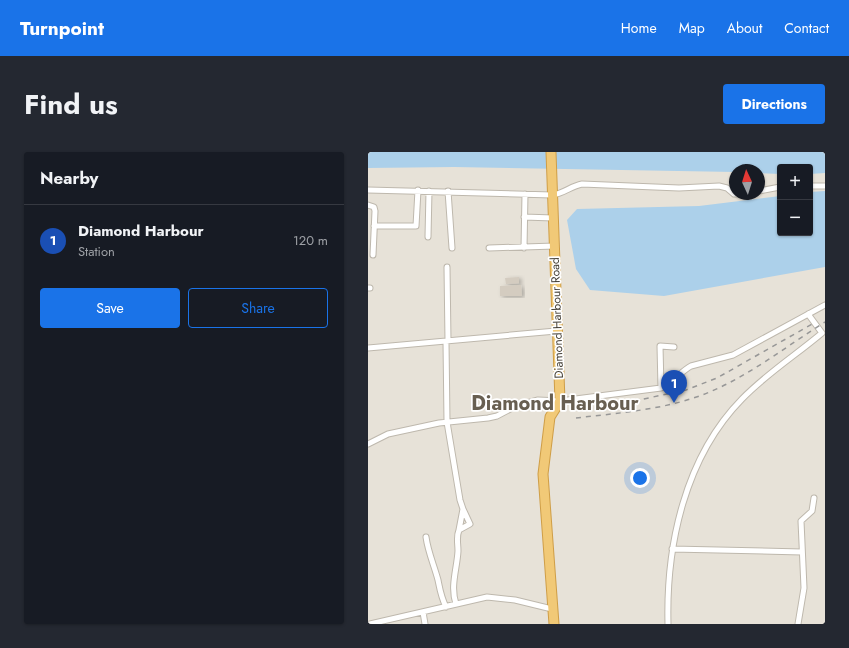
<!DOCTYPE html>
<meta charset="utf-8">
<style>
body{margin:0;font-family:Jost,sans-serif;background:#242831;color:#f1f3f6}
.controls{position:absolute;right:12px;top:12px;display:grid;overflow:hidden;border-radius:4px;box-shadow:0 1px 3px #0004}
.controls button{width:36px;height:36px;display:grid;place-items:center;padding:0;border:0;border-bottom:1px solid #363941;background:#171b24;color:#f1f3f6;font:20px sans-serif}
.compass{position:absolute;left:361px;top:12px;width:36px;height:36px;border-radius:50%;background:#171b24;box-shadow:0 1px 3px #0004;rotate:356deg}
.you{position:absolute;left:272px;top:326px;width:14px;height:14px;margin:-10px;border:3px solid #fff;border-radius:50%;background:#1a73e8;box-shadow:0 0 0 6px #1a73e833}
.badge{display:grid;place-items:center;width:26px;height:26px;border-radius:50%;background:#1a73e8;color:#fff;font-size:13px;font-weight:700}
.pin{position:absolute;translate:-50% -33px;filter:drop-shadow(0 1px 2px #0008)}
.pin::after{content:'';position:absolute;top:21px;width:14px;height:12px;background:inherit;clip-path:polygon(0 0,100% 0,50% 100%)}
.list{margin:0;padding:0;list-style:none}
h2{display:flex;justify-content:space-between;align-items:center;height:52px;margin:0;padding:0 16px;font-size:17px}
h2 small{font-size:13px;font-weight:400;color:#9ea1a6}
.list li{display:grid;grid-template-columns:26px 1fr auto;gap:12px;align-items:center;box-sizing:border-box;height:72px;padding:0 16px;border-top:1px solid #363941}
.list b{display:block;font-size:15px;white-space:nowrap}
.list p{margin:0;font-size:13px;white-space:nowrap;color:#9ea1a6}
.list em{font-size:13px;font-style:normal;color:#9ea1a6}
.actions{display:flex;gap:8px;padding:12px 16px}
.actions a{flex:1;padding:9px 0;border:1px solid #1a73e8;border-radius:4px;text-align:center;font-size:14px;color:#1a73e8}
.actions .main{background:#1a73e8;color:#fff}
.map{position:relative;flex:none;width:457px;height:472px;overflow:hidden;border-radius:4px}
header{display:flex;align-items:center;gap:24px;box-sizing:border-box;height:56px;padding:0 20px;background:#1a73e8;color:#fff}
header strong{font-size:19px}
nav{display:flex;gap:22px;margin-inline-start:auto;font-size:14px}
.intro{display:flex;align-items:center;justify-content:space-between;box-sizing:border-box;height:96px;padding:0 24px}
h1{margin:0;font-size:28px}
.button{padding:10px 18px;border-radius:4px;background:#1a73e8;color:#fff;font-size:14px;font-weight:700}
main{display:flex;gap:24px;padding:0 24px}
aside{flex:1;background:#171b24;border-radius:4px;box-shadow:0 1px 3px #0004}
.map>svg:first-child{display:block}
.residential{fill:#e7e2d8;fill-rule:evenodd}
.water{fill:#acd0ea}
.building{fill:#d4ccc0;filter:url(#shadow)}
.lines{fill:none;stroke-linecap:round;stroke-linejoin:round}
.street-casing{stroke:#beb8ad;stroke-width:7}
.highway-casing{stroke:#cf9e47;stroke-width:11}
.street{stroke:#fff;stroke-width:5}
.highway{stroke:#f1c977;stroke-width:9}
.rail{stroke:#979797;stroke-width:1.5;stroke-dasharray:5 5;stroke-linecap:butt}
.labels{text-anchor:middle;stroke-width:3.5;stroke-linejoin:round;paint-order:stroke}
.street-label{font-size:12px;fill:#464138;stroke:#fff}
.town-label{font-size:20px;font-weight:bold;fill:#685f51;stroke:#fff}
</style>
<header>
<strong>Turnpoint</strong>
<nav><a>Home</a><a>Map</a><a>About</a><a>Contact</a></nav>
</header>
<div class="intro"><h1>Find us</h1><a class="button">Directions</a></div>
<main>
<aside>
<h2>Nearby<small></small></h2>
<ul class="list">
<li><span class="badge" style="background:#1a4fb4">1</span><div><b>Diamond Harbour</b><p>Station</p></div><em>120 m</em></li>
</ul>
<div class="actions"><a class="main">Save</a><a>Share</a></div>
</aside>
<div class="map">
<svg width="457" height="472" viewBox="0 0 457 472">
<defs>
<filter id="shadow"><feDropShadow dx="2.5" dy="1.5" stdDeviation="2" flood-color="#0004"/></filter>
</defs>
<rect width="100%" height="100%" fill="#f3f0ea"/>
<path class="residential" d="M0 0H457V472H0ZM412 15H442V81H412ZM367 18H391V42H367Z"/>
<path class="water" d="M0 0H457V21L442 22V15H412V22L391 21V18H367V20L86 15 0 16Z
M457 39V115L296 144 222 138 208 117 199 68 209 57 331 54 412 44V81H442V40Z"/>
<path class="building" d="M151 125V131L138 132 137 126Z
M153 133 154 144H132V134Z"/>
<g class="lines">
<g class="street-casing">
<path id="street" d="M442 34H457
M0 38 184 43C195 42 203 34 214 32L311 36 351 34 359 36 366 42H371
M80 39 84 96
M391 39 412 35
M0 53 6 55 7 59 5 103
M156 65 185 66
M6 74H48L50 38
M60 85 61 39
M121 96 187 94
M156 96 157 42
M79 115 80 189
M0 136H2
M78 190 79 270 92 348 95 357 91 378
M0 196 188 179
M293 236 292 194 306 195
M0 292 20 282 71 271 120 266 129 264 148 254 170 248 192 249 293 236C305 231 312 220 323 214L365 203 457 153
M58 385C60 400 66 413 70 428 72 438 73 445 78 455
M304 397 434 400
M88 452C82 434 89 417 90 399 90 391 88 385 91 378L102 372 95 357
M55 460 57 472
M2 472 119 445 147 448 184 457
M300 472C298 393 317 305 374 247 398 222 428 203 454 181L440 162
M430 472 436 436 433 369 444 359 446 346"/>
</g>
<g class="highway-casing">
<path id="highway" d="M183 0 192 249 182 265 175 322 186 472"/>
</g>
<use href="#street" class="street"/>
<use href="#highway" class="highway"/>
<path class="rail" d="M266 249 318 238 349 226 446 171
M208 266C250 261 294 258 334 243 379 226 417 195 457 170"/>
</g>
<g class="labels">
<g class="street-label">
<text transform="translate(189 166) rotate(-92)" y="4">Diamond Harbour Road</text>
</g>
<g class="town-label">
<text x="187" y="258">Diamond Harbour</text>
</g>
</g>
</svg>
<div class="controls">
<button>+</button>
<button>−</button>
</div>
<svg class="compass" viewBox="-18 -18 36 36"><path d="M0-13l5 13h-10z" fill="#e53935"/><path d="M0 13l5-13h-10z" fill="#9ea1a6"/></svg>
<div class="you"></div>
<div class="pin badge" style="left:306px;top:251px;background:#1a4fb4">1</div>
</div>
</main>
